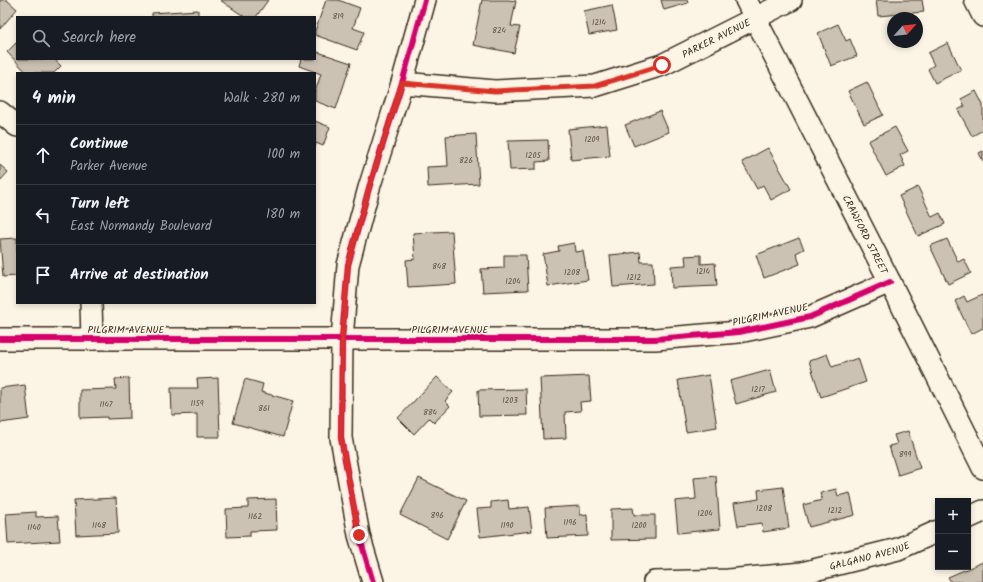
<!DOCTYPE html>
<meta charset="utf-8">
<style>
body{margin:0;font-family:Kalam,sans-serif;background:#242831;color:#f1f3f6}
.controls{position:absolute;right:12px;bottom:12px;display:grid;overflow:hidden;border-radius:0px;box-shadow:0 2px 6px #0003}
.controls button{width:36px;height:36px;display:grid;place-items:center;padding:0;border:0;border-bottom:1px solid #363941;background:#171b24;color:#f1f3f6;font:20px sans-serif}
.compass{position:absolute;left:887px;top:12px;width:36px;height:36px;border-radius:50%;background:#171b24;box-shadow:0 2px 6px #0003;rotate:63deg}
.stop{position:absolute;width:12px;height:12px;margin:-9px;border:3px solid #d93025;border-radius:50%;background:#fff}
.stop.end{background:#d93025;border-color:#fff;box-shadow:0 1px 4px #0008}
.list{margin:0;padding:0;list-style:none}
h2{display:flex;justify-content:space-between;align-items:center;height:52px;margin:0;padding:0 16px;font-size:17px}
h2 small{font-size:13px;font-weight:400;color:#9ea1a6}
.list li{display:grid;grid-template-columns:26px 1fr auto;gap:12px;align-items:center;box-sizing:border-box;height:60px;padding:0 16px;border-top:1px solid #363941}
.list b{display:block;font-size:15px;white-space:nowrap}
.list p{margin:0;font-size:13px;white-space:nowrap;color:#9ea1a6}
.list em{font-size:13px;font-style:normal;color:#9ea1a6}
.icon{flex:none;width:22px;height:22px;fill:none;stroke:currentColor;stroke-width:2;stroke-linecap:round;stroke-linejoin:round}
.map{position:relative;flex:none;width:983px;height:582px;overflow:hidden}
.search{position:absolute;background:#171b24;box-shadow:0 2px 6px #0003;left:16px;top:16px;width:300px;height:44px;display:flex;align-items:center;gap:10px;box-sizing:border-box;padding:0 14px;border-radius:0px;color:#9ea1a6;font-size:15px}
.panel{position:absolute;background:#171b24;box-shadow:0 2px 6px #0003;left:16px;top:72px;width:300px;height:232px;border-radius:0px}
.map>svg:first-child{display:block}
.building{fill:#ccc2b3;stroke:#3b2a1e}
.lines{fill:none;stroke-linecap:round;stroke-linejoin:round}
.minor-casing{stroke:#3b2a1e;stroke-width:24}
.minor{stroke:#fcf5e5;stroke-width:21}
.cycleway-casing{stroke:#fcf5e5;stroke-width:8}
.cycleway{stroke:#d6006c;stroke-width:6}
.route{stroke:#d93025;stroke-width:5}
.labels{text-anchor:middle;stroke-width:3;stroke-linejoin:round;paint-order:stroke}
.number-label{font-size:8px;fill:#5f5043}
.street-label{font-size:10px;fill:#3b2a1e;stroke:#fcf5e5}
</style>
<div class="map">
<svg width="983" height="582" viewBox="0 0 983 582">
<rect width="100%" height="100%" fill="#fcf5e5"/>
<filter id="ink" filterUnits="userSpaceOnUse"><feTurbulence type="fractalNoise" baseFrequency=".025" numOctaves="2"/><feDisplacementMap in="SourceGraphic" scale="8" xChannelSelector="R" yChannelSelector="G"/><feConvolveMatrix kernelMatrix="1 2 1 2 8 2 1 2 1" color-interpolation-filters="sRGB"/></filter>
<g filter="url(#ink)">
<path class="building" d="M0 0H7L17 9 0 29Z
M220 0H268L256 17H245Z
M326 0H338L360 8 353 28 364 32 357 50 315 35V31Z
M482 0H509L516 1 511 26 520 27 514 53 473 45Z
M661 0H687L688 3 664 10Z
M876 0H922L924 12 878 16Z
M612 5 617 30 589 35 584 11Z
M198 10V17H152V13Z
M838 24 846 41 850 39 857 56 831 66 818 33Z
M17 42V59H54L61 66 54 73H27L7 52Z
M948 43 961 70 935 83 928 69 934 65 928 53Z
M315 51 351 63 336 109 315 101V92L321 74 299 66 301 59H315Z
M867 82 883 115 864 124 848 91Z
M976 91 983 105V130L972 136 958 110 965 106 961 99Z
M660 111 669 132 634 146 625 125Z
M315 121 330 127 323 146 316 143 315 147Z
M607 125 610 156 571 160 568 129Z
M895 127 908 151 900 155 905 166 886 176 868 141Z
M476 134 479 184 428 187 427 167 448 166 446 136Z
M548 140 549 161 536 162V169L510 170 508 141Z
M768 148 791 189 771 200 763 185 757 189 742 162Z
M983 151V161L979 153Z
M0 165 8 172 0 181Z
M918 187 932 217 940 213 945 224 918 236 899 196Z
M452 231 456 284 408 287 406 260 415 259 413 233Z
M17 238V276L3 277 0 239Z
M799 238 804 249 796 253 800 264 764 278 756 255Z
M947 239 958 262 964 259 971 273 948 284 930 246Z
M574 243 575 252 583 251 588 280 548 286 543 254 559 251 558 246Z
M640 252 641 262H653L654 284 613 287 610 255Z
M504 255H526L528 290 483 292 481 269 504 268Z
M701 255V264L715 263 717 286 672 288 671 266 686 265 685 256Z
M982 295 983 298V328L971 334 955 301 964 296 967 302Z
M827 354 832 367 858 358 866 382 821 397 809 361Z
M770 370 776 392 736 404 730 381Z
M709 375 717 427 686 432 678 380Z
M589 376 591 401 580 402 581 411 565 412 566 438 543 439 540 378Z
M437 377 453 392 445 401 450 406 434 423 429 418 414 434 398 418Z
M129 378 130 418 107 419V417L80 418V390L116 389 115 379Z
M218 378 220 437H197V414L172 415 171 388H198L197 379Z
M245 379 263 384 261 392 293 401 283 437 233 423Z
M25 385 29 419 0 423V388Z
M526 389 527 415 479 416 478 390Z
M908 431 920 468 898 475 889 446 897 444 894 435Z
M716 476 720 529 678 533 675 501 696 499 694 478Z
M419 478 466 501 447 539 400 515Z
M783 487 789 528 763 532 762 523 738 526 734 503 759 499 758 490Z
M836 489 838 496 850 493 855 515 809 527 803 505 822 500 820 493Z
M116 498 118 533 76 535 74 500Z
M276 499 277 530 250 531V536L227 537 226 509 248 508V500Z
M508 500 509 509 529 507 532 531 480 537 477 509 491 508V502Z
M580 506V515L587 514 588 536 547 538 545 508Z
M633 508 634 515H655V539L611 540V509Z
M36 512V517L58 516 60 541 8 544 6 514Z
M983 562V582H951L948 577Z"/>
<g class="lines">
<g class="minor-casing">
<g id="minor">
<path id="s1" d="M746 0 890 282 983 468"/>
<path d="M975 0 983 16"/>
<path id="s2" d="M402 83 495 91 595 86 662 65 791 0"/>
<path d="M0 112 17 126"/>
<path d="M91 303 92 339"/>
<path d="M0 339H655L739 332 810 317 890 282"/>
<path d="M968 518 983 511"/>
<path d="M373 582 359 535 341 438 342 339 348 265 369 188 402 83 425 0"/>
<path id="s3" d="M654 582 728 580 802 573 898 549 938 531"/>
</g>
</g>
<use href="#minor" class="minor"/>
<g class="cycleway-casing">
<path id="cycleway" d="M0 339H655L739 332 810 317 890 282
M373 582 359 535 341 438 342 339 348 265 369 188 402 83 425 0"/>
</g>
<use href="#cycleway" class="cycleway"/>
</g>
</g>
<g class="lines" filter="url(#ink)">
<path class="route" d="M359 535 341 438 342 339 348 265 369 188 402 83 495 91 595 86 662 65"/>
</g>
<g class="labels">
<g class="number-label">
<text x="338" y="19">819</text>
<text x="599" y="25">1214</text>
<text x="499" y="33">824</text>
<text x="592" y="142">1209</text>
<text x="533" y="158">1205</text>
<text x="466" y="163">826</text>
<text x="439" y="269">848</text>
<text x="703" y="274">1214</text>
<text x="572" y="275">1208</text>
<text x="634" y="280">1212</text>
<text x="513" y="284">1204</text>
<text x="758" y="392">1217</text>
<text x="510" y="403">1203</text>
<text x="197" y="406">1159</text>
<text x="106" y="407">1147</text>
<text x="264" y="411">861</text>
<text x="430" y="415">884</text>
<text x="905" y="457">899</text>
<text x="764" y="511">1208</text>
<text x="835" y="513">1212</text>
<text x="705" y="516">1204</text>
<text x="437" y="518">896</text>
<text x="255" y="519">1162</text>
<text x="570" y="525">1196</text>
<text x="99" y="528">1148</text>
<text x="507" y="528">1190</text>
<text x="639" y="528">1200</text>
<text x="34" y="530">1140</text>
</g>
<g class="street-label">
<text dy="4" stroke="none"><textPath href="#s2" startOffset="324">PARKER AVENUE</textPath></text>
<text dy="4" stroke="none"><textPath href="#s1" startOffset="263">CRAWFORD STREET</textPath></text>
<text transform="translate(770 314) rotate(-12)" y="4">PILGRIM AVENUE</text>
<text x="126" y="333">PILGRIM AVENUE</text>
<text x="450" y="333">PILGRIM AVENUE</text>
<text dy="4" stroke="none"><textPath href="#s3" startOffset="218">GALGANO AVENUE</textPath></text>
</g>
</g>
</svg>
<div class="controls">
<button>+</button>
<button>−</button>
</div>
<svg class="compass" viewBox="-18 -18 36 36"><path d="M0-13l5 13h-10z" fill="#e53935"/><path d="M0 13l5-13h-10z" fill="#9ea1a6"/></svg>
<div class="stop" style="left:662px;top:65px"></div>
<div class="stop end" style="left:359px;top:535px"></div>
<div class="search"><svg class="icon" aria-label="search" viewBox="0 0 24 24"><circle cx="10" cy="10" r="6"/><path d="M15 15l6 6"/></svg>Search here</div>
<section class="panel">
<h2>4 min<small>Walk · 280 m</small></h2>
<ul class="list">
<li><svg class="icon" aria-label="ahead" viewBox="0 0 24 24"><path d="M12 20V5M6 11l6-6 6 6"/></svg><div><b>Continue</b><p>Parker Avenue</p></div><em>100 m</em></li>
<li><svg class="icon" aria-label="left" viewBox="0 0 24 24"><path d="M17 20v-9H6M10 6l-5 5 5 5"/></svg><div><b>Turn left</b><p>East Normandy Boulevard</p></div><em>180 m</em></li>
<li><svg class="icon" aria-label="arrive" viewBox="0 0 24 24"><path d="M6 21V4h12l-3 4 3 4H6"/></svg><div><b>Arrive at destination</b></div></li>
</ul>
</section>
</div>
